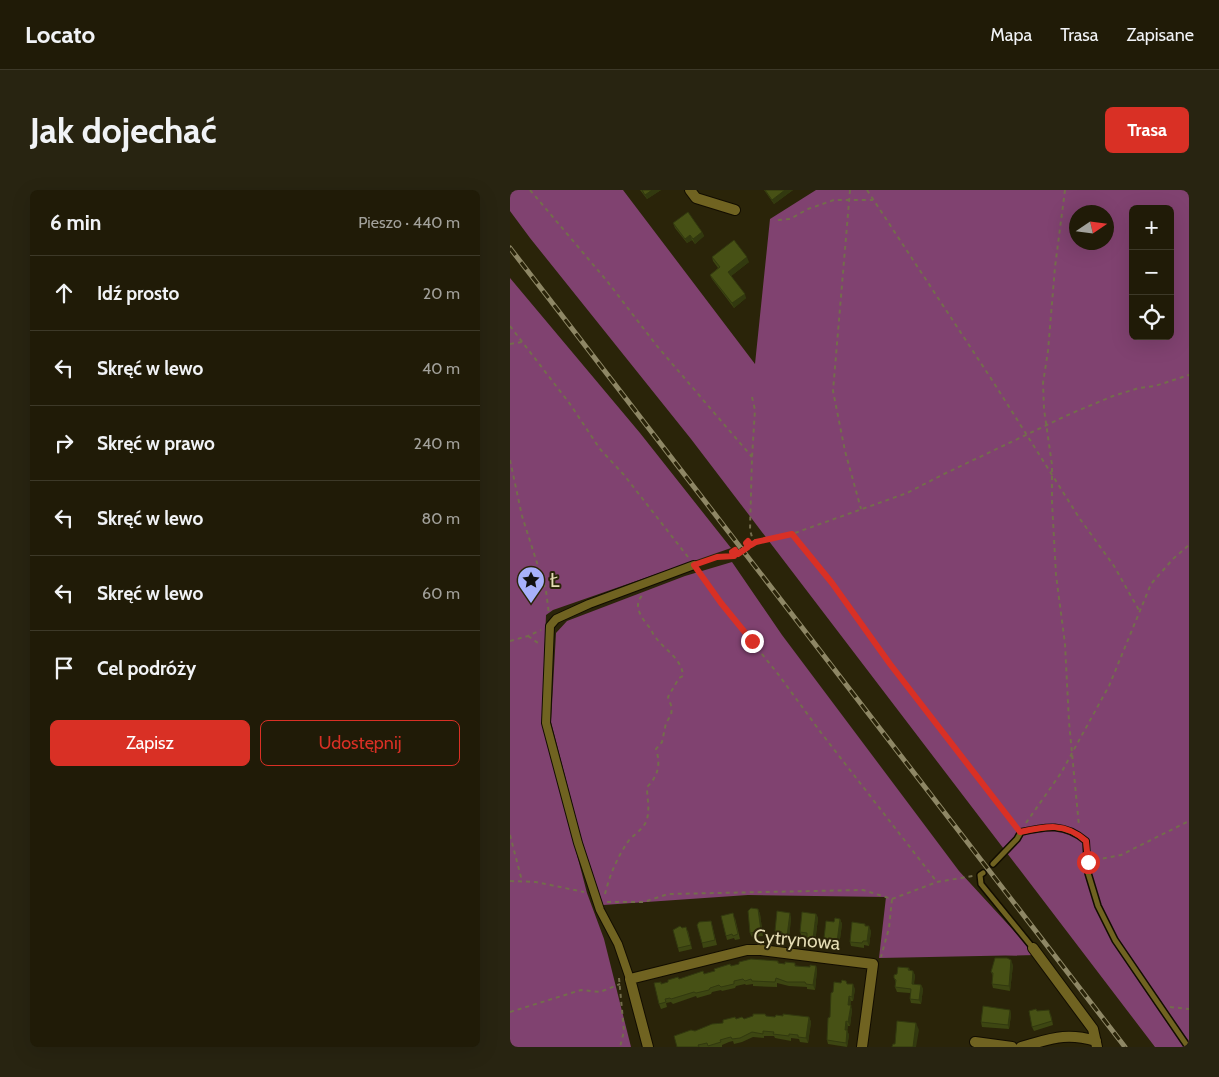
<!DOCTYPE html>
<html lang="pl">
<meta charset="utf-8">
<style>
body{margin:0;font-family:Cabin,sans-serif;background:#282411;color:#f1f3f6}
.controls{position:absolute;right:15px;top:15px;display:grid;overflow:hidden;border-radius:8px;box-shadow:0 5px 20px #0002}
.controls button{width:45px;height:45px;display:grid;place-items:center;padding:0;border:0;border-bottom:1px solid #3d3928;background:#201b07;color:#f1f3f6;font:25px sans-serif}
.compass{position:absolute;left:559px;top:15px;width:45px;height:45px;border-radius:50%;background:#201b07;box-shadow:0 5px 20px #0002;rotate:77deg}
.stop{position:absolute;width:15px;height:15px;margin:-11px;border:4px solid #d93025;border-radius:50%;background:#fff}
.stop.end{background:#d93025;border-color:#fff;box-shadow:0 1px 5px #0008}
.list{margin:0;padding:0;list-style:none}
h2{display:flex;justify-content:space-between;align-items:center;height:65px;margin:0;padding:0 20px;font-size:21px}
h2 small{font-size:16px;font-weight:400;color:#a2a19b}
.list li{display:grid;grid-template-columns:32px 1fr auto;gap:15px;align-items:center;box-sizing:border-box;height:75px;padding:0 20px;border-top:1px solid #3d3928}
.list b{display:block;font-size:19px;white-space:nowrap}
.list em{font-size:16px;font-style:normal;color:#a2a19b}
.actions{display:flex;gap:10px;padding:15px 20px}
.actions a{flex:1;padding:11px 0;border:1px solid #d93025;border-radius:8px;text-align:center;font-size:18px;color:#d93025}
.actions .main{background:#d93025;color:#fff}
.icon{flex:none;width:28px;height:28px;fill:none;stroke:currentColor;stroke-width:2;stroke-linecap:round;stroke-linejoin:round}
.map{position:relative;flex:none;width:679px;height:857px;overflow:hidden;border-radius:8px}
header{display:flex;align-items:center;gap:30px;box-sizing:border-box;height:70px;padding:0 25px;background:#201b07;border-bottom:1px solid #3d3928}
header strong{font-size:24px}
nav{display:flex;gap:28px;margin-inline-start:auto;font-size:18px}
.intro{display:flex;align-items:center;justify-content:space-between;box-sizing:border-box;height:120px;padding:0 30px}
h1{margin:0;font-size:35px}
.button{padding:12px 22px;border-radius:8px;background:#d93025;color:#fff;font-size:18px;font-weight:700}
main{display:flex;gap:30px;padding:0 30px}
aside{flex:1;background:#201b07;border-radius:8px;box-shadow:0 5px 20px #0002}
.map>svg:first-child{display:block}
.forest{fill:#804270;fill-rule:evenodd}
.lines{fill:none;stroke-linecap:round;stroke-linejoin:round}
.service-casing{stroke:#120d00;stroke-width:8}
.pedestrian-casing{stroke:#120d00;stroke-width:10}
.minor-casing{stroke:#120d00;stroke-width:12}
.path{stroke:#736c4c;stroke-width:2;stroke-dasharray:4 4;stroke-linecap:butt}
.service{stroke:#706321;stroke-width:5}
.pedestrian{stroke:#706321;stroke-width:8}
.minor{stroke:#706321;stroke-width:10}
.rail-casing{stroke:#8e8765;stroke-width:5}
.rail{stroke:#2a2409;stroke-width:3;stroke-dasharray:9;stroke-linecap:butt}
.wall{fill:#3d4612}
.shaded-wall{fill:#32390f}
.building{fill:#475115;stroke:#32390f}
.route{stroke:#d93025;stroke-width:6}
.labels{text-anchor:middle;stroke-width:4;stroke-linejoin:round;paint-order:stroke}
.poi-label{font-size:19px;fill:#e4dcb4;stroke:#2a2409;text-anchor:start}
.street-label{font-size:19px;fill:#e4dcb4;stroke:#2a2409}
</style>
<header>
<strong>Locato</strong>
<nav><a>Mapa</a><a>Trasa</a><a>Zapisane</a></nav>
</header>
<div class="intro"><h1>Jak dojechać</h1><a class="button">Trasa</a></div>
<main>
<aside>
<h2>6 min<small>Pieszo · 440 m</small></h2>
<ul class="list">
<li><svg class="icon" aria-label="ahead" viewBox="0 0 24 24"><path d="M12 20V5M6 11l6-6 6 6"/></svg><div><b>Idź prosto</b></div><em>20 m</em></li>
<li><svg class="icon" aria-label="left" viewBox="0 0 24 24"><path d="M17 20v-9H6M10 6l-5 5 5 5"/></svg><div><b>Skręć w lewo</b></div><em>40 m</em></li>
<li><svg class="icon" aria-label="right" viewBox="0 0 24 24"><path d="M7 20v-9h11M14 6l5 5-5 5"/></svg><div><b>Skręć w prawo</b></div><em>240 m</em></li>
<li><svg class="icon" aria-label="left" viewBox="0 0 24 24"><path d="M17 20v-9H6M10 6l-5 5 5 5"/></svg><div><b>Skręć w lewo</b></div><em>80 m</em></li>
<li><svg class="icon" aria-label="left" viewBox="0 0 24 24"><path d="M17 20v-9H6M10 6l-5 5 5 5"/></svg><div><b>Skręć w lewo</b></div><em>60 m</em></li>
<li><svg class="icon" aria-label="arrive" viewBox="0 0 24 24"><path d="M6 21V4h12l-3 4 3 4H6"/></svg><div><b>Cel podróży</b></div></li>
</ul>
<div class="actions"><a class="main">Zapisz</a><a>Udostępnij</a></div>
</aside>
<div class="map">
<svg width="679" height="857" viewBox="0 0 679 857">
<rect width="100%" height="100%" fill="#2a2409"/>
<path class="forest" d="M0 0H113L245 174 260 29 306 0H679V857H645L181 249 20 48 0 21ZM623 19H660V146H623ZM566 22H596V52H566Z
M0 88 130 243 221 358 43 420 36 425 32 531 77 703 94 749 121 857H0Z
M222 372 272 445 449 681 526 765 369 768 376 707 238 705 93 715 71 648 41 532 46 443 57 431 175 386Z"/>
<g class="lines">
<g class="service-casing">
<path id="service" d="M483 674 507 649 511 642C536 636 555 633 576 651L578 683 588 716 605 750 678 857
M473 683 470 685 471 694 523 758"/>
</g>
<g class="pedestrian-casing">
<path id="pedestrian" d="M120 789 108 754 90 720 68 653 36 533 40 436 46 429 79 414 184 375"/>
</g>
<g class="minor-casing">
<path id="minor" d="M180 0 186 8 225 20
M523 758 583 839 587 857
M465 852 502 857
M138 857 120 789 237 760H251L363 774 352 857
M511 857C541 849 555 842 586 851"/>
</g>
<path class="path" d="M20 0 97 91 147 156 242 267
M340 0 323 201 335 261 351 319
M357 0 482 190 570 329 604 376 630 422
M555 0 545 77 538 161 533 193 534 219 542 275V312L546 385 555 454 559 532 569 636
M268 30 280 29 298 19 324 10H363
M0 136 60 214 90 259 114 285 178 367
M0 154 12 152
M242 207 245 220 242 267 240 340 242 347 246 352
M0 270 12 326 36 401 39 424
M282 344 322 393 380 475 506 636
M191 373 207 367 224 365 221 361 225 360 228 364 238 357 235 353 238 351 241 355 246 352 282 344 397 303 434 284 560 224 603 206 629 198 645 196 679 185
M189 381 211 413 268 484 312 544 427 692
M18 446 31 455
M0 451 18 446 31 440
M516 633 551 583 599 496 641 394 663 369 679 355
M0 645 12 691
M585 670 611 665 679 631
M0 691 26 692 74 702
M95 704C99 687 107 668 117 653 123 644 134 640 137 629 140 618 137 608 137 597 148 586 151 575 146 559L152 552 156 533 161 525 162 518 158 507 169 488 173 486C172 469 156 461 146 448 143 445 142 441 140 438 132 429 121 414 134 404
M382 709 427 692 463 686
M97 712H134L158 704 353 700 382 709 379 738 371 767
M109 788 114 841 110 857
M660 817 679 819
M0 822 71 800 90 802 110 794"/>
<use href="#service" class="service"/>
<use href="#pedestrian" class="pedestrian"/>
<use href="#minor" class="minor"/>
<g class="rail-casing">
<path id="rail" d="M0 58 615 857"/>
</g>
<use href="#rail" class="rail"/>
</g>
<path class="wall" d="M130 0H151L137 9Z
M254 0H283L264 14Z
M163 33 192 42 194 46 185 54 182 50 177 53 165 38Z
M202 67 239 72 221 86 236 108 224 118 202 89 200 85 208 78 203 71Z
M248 719 250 724 253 746 242 747 240 743Z
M306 724 308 728 305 753 299 752 297 747H292L290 742Z
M281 727 279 750H273L272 746 266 745 265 741Z
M225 728 230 749 225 750 224 748 217 750 216 746Z
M330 729 332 734 329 756 316 752 314 748 324 732Z
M201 731 207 755 193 758 192 753Z
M356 736 361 741 359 756 354 755V758L341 756 340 752Z
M172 738 178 741 182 759 169 762 168 758Z
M268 771 269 774 300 777 306 776 307 780 305 800 297 799V797L279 796 267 793V797L243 796V794L236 795 235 794 226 796 225 798 212 801 211 800 202 802 201 804 187 808 186 806 163 814 161 812 156 813 157 817 151 819 149 814 151 794 201 782 221 776Z
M503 775 500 801 483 798 482 794 483 786 481 782Z
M399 778 400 781 405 785 404 794 411 795 413 799 411 814 401 813 400 809V803L387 802 385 797 386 793 384 788Z
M337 794 345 799 343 811H341L340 815 342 820 340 836H338L337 840 339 845 337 857 318 854 317 850 320 827Z
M500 820 501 825 499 839 472 837 471 832Z
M541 825 543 835 524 841 522 837Z
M256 826 265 827H299L301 832 298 853 290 852 289 849 281 848V851L265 848 264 846H254V848L243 847 232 852 224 854 223 851 219 852 212 855V857H167L185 841 213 833 226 829H234Z"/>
<path class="shaded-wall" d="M142 0H151L137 9 135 5Z
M275 0H283L264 14 262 10Z
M192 42 194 46 185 54 183 49Z
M180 45 182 50 177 53 175 49Z
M237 67 239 72 220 87 218 82Z
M235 104 236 108 224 118 222 113Z
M248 719 250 724 253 746 251 741Z
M280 723 281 727 279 750 277 746Z
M306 724 308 728 305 753 303 749Z
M330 729 332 734 329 756 327 752Z
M359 736 361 741 359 756 357 751Z
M501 770 503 775 500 801 499 796Z
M306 776 307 780 305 800 303 795Z
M403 781 405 785 403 798 402 794Z
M343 794 345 799 343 811 342 807Z
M411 795 413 799 411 814 409 810Z
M339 806 341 811 340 819 338 815Z
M341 815 342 820 340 836 338 832Z
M500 820 501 825 499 839 498 835Z
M299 827 301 832 298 853 296 848Z
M336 831 338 836 337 844 335 840Z
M406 833 409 840 406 857H403Z
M337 840 339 845 337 857 336 853Z"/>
<path class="building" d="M132 0H142L135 5Z
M255 0H275L262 10Z
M178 22 192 42 183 49 180 45 175 49 163 33Z
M224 50 237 67 218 82 235 104 222 113 200 85 210 77 202 67Z
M241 718 248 719 251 741 240 743 238 721Z
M267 721 280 723 277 746 272 745V742L265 741Z
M292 722 306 724 303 749 297 748V743L290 742Z
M223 723 228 744 223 746 222 744 216 746 211 726Z
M325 728 330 729 327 752 314 748 316 731 324 732Z
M201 731 205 750 192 753 187 735 189 732Z
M342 732 355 734V736H359L357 751H353L352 753 340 752Z
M170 736 172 738 176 737 181 755 168 758 163 740Z
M485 768H497L501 770 499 796 482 794 483 783 481 782Z
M241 769 268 771V773L275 774V772L285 773V776L300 777V775L306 776 303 795 296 794 295 792H277L266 788 265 792 242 791 241 789 235 791 233 789 224 791V794L211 797 209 795 200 798 199 800 186 803 184 802 161 809 160 808 155 809 156 812 149 814 144 793 151 792V794L158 792V790L168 787 169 789 193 781 194 784 201 782 205 781 204 779 220 774 221 776 229 774V772Z
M388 777 399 778 398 780 403 781 402 794 411 795 409 810 400 809 401 799 385 797 386 790 384 788V785L387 784Z
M332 790 336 791 337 794H343L342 807 339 806 338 815H341L338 832 336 831 335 840H337L336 853 317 850 318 828 320 827 321 803 323 802 324 792 331 793Z
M473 816 500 820 498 835 471 832Z
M526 819 527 821 539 820 542 831 522 837 519 821Z
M243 824H255L256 826 265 827 266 825 273 826V824L299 827 296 848 288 847V845L279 844V846L263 844 264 842 253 841V844L242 842 230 848 222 849 221 847 217 848 210 850 211 852 198 856 197 853 188 855 189 857H167L164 846 181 840 185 841 202 834 213 833V830L225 827 226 829 232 827 234 829 243 826Z
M387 831 406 833 403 857H382L383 854H385Z"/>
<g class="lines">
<path class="route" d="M242 451 211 413 184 375 207 367 224 366 222 362 225 360 228 364 238 357 236 353 238 351 241 355 246 352 282 344 322 393 380 474 510 642C537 636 555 632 576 651L578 672"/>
</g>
<defs>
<g id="sight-pin" transform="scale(1.4375)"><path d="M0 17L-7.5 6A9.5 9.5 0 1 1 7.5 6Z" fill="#a7b1fc" stroke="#2a2409"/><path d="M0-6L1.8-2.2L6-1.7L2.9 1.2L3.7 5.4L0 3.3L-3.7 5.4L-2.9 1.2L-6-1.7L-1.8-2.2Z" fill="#111"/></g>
</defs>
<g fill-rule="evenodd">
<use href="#sight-pin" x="21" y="390"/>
</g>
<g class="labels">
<g class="poi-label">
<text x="40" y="397">Ł</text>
</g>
<g class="street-label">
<text transform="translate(287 749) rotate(5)" y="7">Cytrynowa</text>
</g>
</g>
</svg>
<div class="controls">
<button>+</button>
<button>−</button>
<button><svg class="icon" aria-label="locate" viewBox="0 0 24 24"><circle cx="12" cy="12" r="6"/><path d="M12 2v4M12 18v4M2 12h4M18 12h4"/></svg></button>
</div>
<svg class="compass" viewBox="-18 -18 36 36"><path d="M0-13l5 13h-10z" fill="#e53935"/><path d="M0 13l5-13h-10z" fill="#a2a19b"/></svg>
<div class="stop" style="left:578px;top:672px"></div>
<div class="stop end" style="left:242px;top:451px"></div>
</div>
</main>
